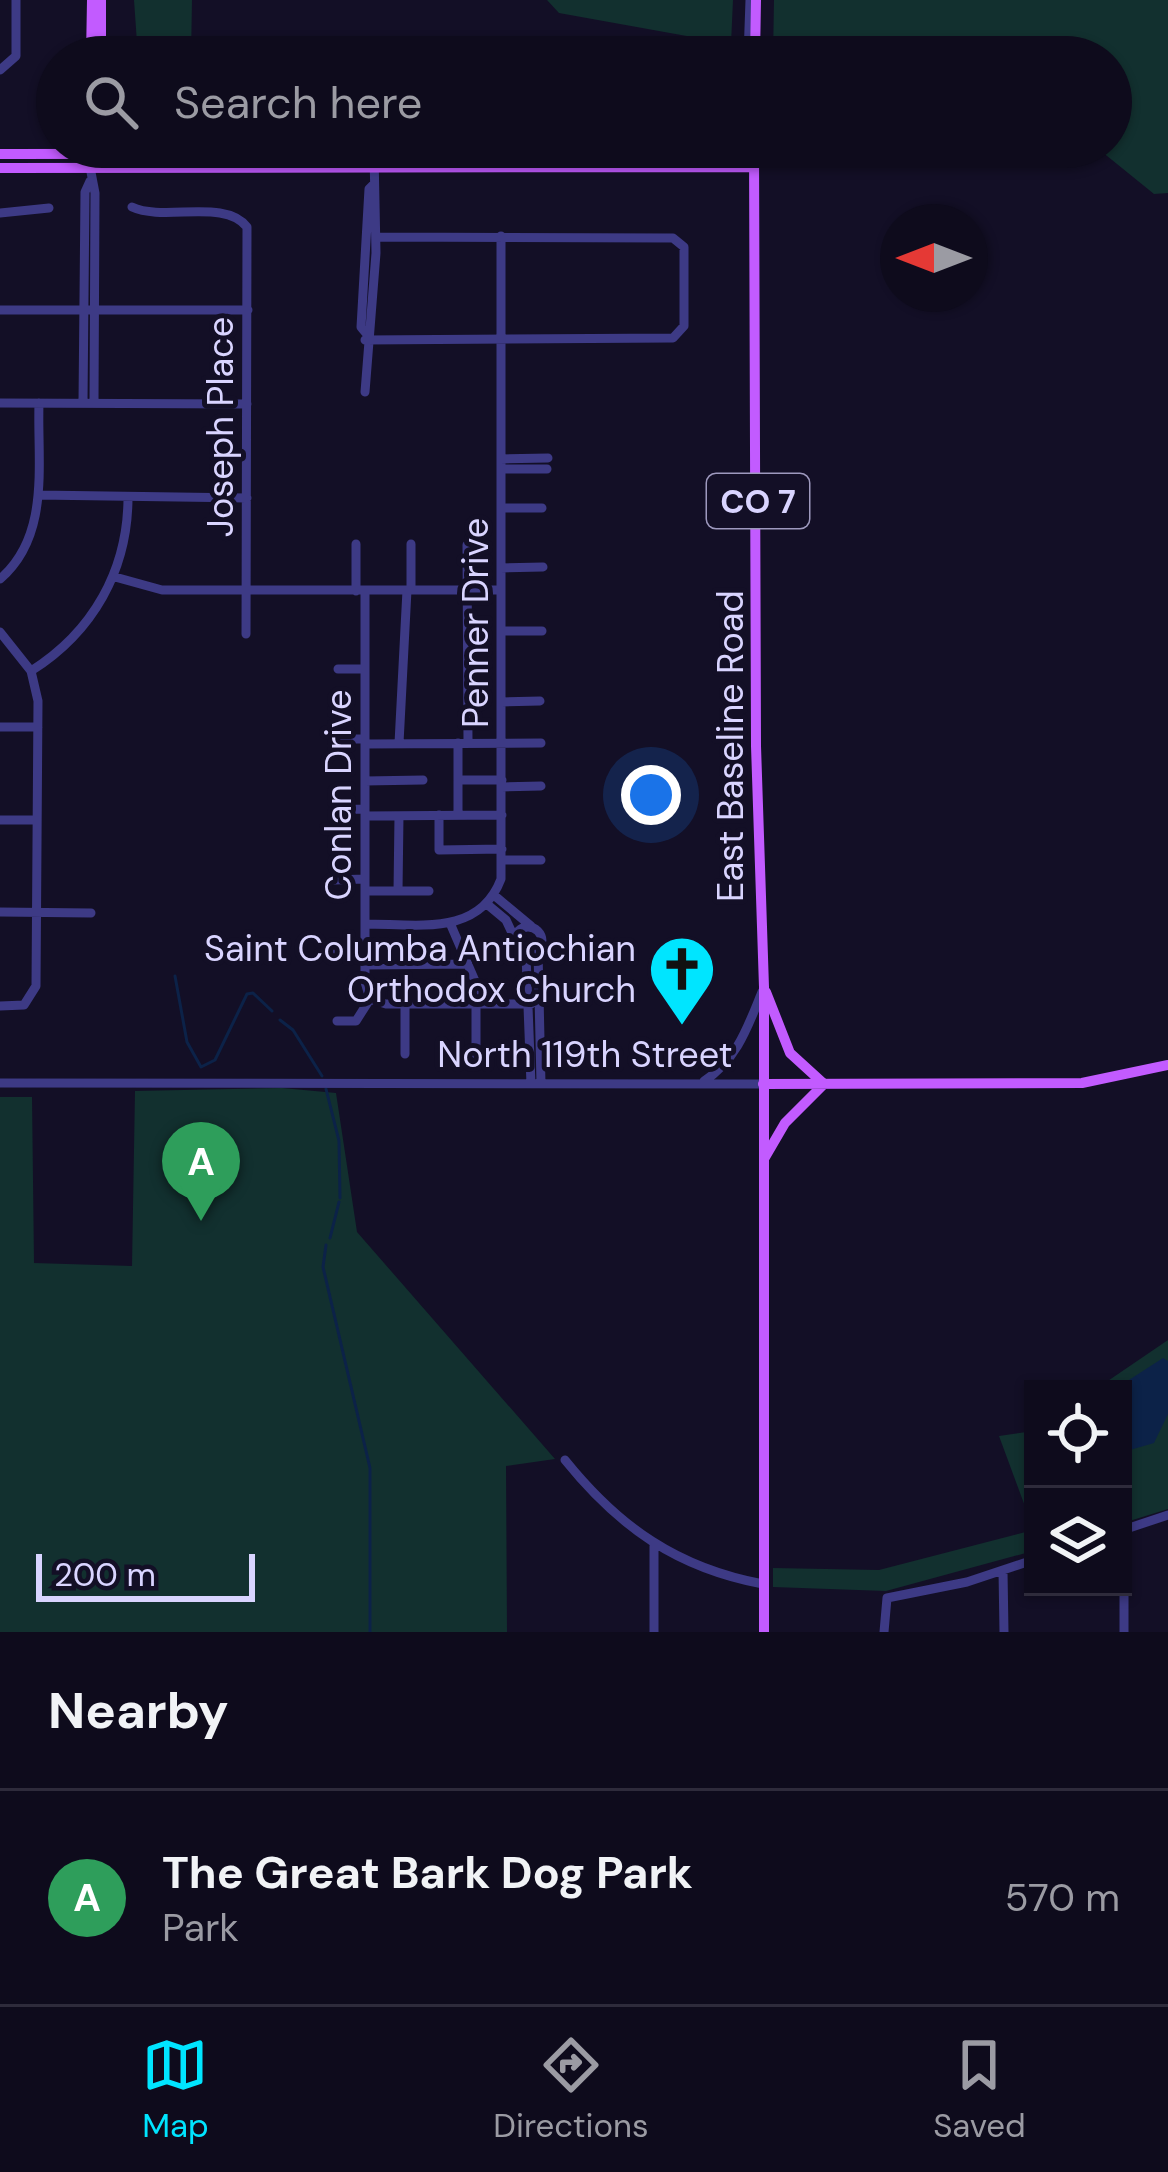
<!DOCTYPE html>
<style>
body{margin:0;font-family:"DM Sans",sans-serif;background:#1c1929;color:#f1f3f6}
.controls{position:absolute;right:36px;bottom:36px;display:grid;overflow:hidden;border-radius:0px;box-shadow:0 3px 9px #0004}
.controls button{width:108px;height:108px;display:grid;place-items:center;padding:0;border:0;border-bottom:3px solid #2e2b3b;background:#0e0b1c;color:#f1f3f6;font:60px sans-serif}
.compass{position:absolute;left:880px;top:204px;width:108px;height:108px;border-radius:50%;background:#0e0b1c;box-shadow:0 3px 9px #0004;rotate:270deg}
.scale{position:absolute;left:36px;bottom:30px;width:219px;box-sizing:border-box;padding-left:12px;border:6px solid #d9d4ff;border-top:0;font-size:33px;line-height:42px;white-space:nowrap;color:#d9d4ff;-webkit-text-stroke:9px #130f26;paint-order:stroke}
.you{position:absolute;left:651px;top:795px;width:42px;height:42px;margin:-30px;border:9px solid #fff;border-radius:50%;background:#1a73e8;box-shadow:0 0 0 18px #1a73e833}
.badge{display:grid;place-items:center;width:78px;height:78px;border-radius:50%;background:#00e5ff;color:#fff;font-size:39px;font-weight:700}
.pin{position:absolute;translate:-50% -99px;filter:drop-shadow(0 3px 6px #0008)}
.pin::after{content:'';position:absolute;top:63px;width:42px;height:36px;background:inherit;clip-path:polygon(0 0,100% 0,50% 100%)}
.list{margin:0;padding:0;list-style:none}
h2{display:flex;justify-content:space-between;align-items:center;height:156px;margin:0;padding:0 48px;font-size:51px}
h2 small{font-size:39px;font-weight:400;color:#9b9ba3}
.list li{display:grid;grid-template-columns:78px 1fr auto;gap:36px;align-items:center;box-sizing:border-box;height:216px;padding:0 48px;border-top:3px solid #2e2b3b}
.list b{display:block;font-size:45px;white-space:nowrap}
.list p{margin:0;font-size:39px;white-space:nowrap;color:#9b9ba3}
.list em{font-size:39px;font-style:normal;color:#9b9ba3}
.icon{flex:none;width:66px;height:66px;fill:none;stroke:currentColor;stroke-width:2;stroke-linecap:round;stroke-linejoin:round}
.map{position:relative;flex:none;width:1168px;height:1632px;overflow:hidden}
.search{position:absolute;background:#0e0b1c;box-shadow:0 3px 9px #0004;left:36px;right:36px;top:36px;height:132px;display:flex;align-items:center;gap:30px;box-sizing:border-box;padding:0 42px;border-radius:66px;color:#9b9ba3;font-size:45px}
.sheet{height:372px;background:#0e0b1c}
nav{display:flex;justify-content:space-around;align-items:center;box-sizing:border-box;height:168px;border-top:3px solid #2e2b3b;background:#0e0b1c;font-size:33px;color:#9b9ba3}
nav a{display:grid;justify-items:center;gap:6px}
nav .on{color:#00e5ff}
.map>svg:first-child{display:block}
.green{fill:#12302f}
.water{fill:#0c2248}
.lines{fill:none;stroke-linecap:round;stroke-linejoin:round}
.stream{stroke:#0c2248;stroke-width:3}
.minor{stroke:#3d3a85;stroke-width:9}
.major{stroke:#c25bff;stroke-width:10}
.labels{text-anchor:middle;stroke-width:10;stroke-linejoin:round;paint-order:stroke}
.shield{fill:#130f26;stroke:#9e99be;stroke-width:3}
.shield-label{font-size:33px;font-weight:bold;fill:#d9d4ff}
.street-label{font-size:36px;fill:#d9d4ff;stroke:#130f26}
.poi-label{font-size:36px;fill:#d9d4ff;stroke:#130f26;text-anchor:end}
</style>
<div class="map">
<svg width="1168" height="1632" viewBox="0 0 1168 1632">
<rect width="100%" height="100%" fill="#130f26"/>
<path class="green" d="M134 0H192L191 57H138Z
M547 0H733L731 44 559 13Z
M774 0H1168V193L1154 194 1096 147H1111V57H773Z
M282 1088 336 1093 357 1232 555 1459 506 1466 507 1632H0V1097H32L34 1263 132 1266 135 1091Z
M1168 1340V1509L1123 1523V1389H1096Z
M1033 1431V1528L999 1436Z
M1033 1530V1551L886 1591 773 1587V1568L879 1570Z"/>
<path class="water" d="M1163 1358 1168 1361V1414L1154 1443 1123 1452V1389H1115Z"/>
<g class="lines">
<path class="stream" d="M175 976 187 1042 201 1067 215 1060 247 994 253 993 272 1011
M280 1020 293 1030 322 1076
M326 1089 339 1141 340 1198
M330 1238 339 1202
M326 1245 323 1267 370 1468V1632"/>
<path class="minor" d="M748 57 750 0
M0 70 16 56V0
M90 167 95 193 94 403
M132 207C164 222 225 198 247 227L246 634
M0 213 49 208
M0 310H248
M366 333 361 327 369 189 374 184
M365 340 673 338 684 326V247L673 238 376 237
M365 392 376 253 374 153
M0 403 247 404
M83 403 85 192 90 181
M501 459 548 458
M501 469H547
M38 495 247 498
M501 508H542
M356 544V591
M411 544V590
M467 545 468 743
M501 568 543 567
M115 577 162 590H501
M0 579C51 535 37 463 39 403
M365 591V982L370 999
M501 631H542
M0 632 31 671 38 701 36 986 24 1005 0 1006
M338 669H365
M31 671C93 632 128 570 128 497
M502 702 540 701
M0 727H38
M339 739H365
M399 743 407 590
M365 744 541 743
M458 780H502
M365 781 423 780
M502 787 541 786
M334 810 365 809
M439 815V850L502 849
M458 815V743
M365 816 502 815
M0 820H37
M502 860H541
M334 880 365 879
M365 891H429
M398 891 399 816
M495 896 531 926
M488 905 506 920 514 937
M0 912 91 913
M450 923 485 1004
M365 924C417 924 479 937 501 879V236
M514 941a14 14 0 1 1 28 0a14 14 0 1 1-28 0Z
M334 951H365
M538 951 541 1084
M526 955 531 1084
M365 965 468 964
M370 999 386 1004H531
M476 1004V1054
M337 1021H356L370 999
M405 1054V1004
M704 1081C737 1060 748 1026 762 992
M0 1083 763 1084
M565 1460C619 1527 677 1568 763 1584
M1123 1530 1168 1515
M1124 1530V1632
M654 1546V1632
M1003 1571 1004 1632
M884 1632 887 1598 967 1582 1033 1560"/>
<path class="major" d="M101 0V57
M91 57 92 0
M755 57 756 0
M754 147 756 746 764 987V1632
M0 154 753 153
M0 168 754 167
M763 1084 1082 1083 1168 1065
M764 1159 785 1123 824 1084 790 1053 766 992"/>
</g>
<defs>
<g id="church-pin" transform="scale(3.45)"><path d="M0 17L-7.5 6A9.5 9.5 0 1 1 7.5 6Z" fill="#00e5ff" stroke="#130f26"/><path d="M-1.2-6h2.4v3.5h3.3v2.4h-3.3V6h-2.4V-.1h-3.3v-2.4h3.3Z" fill="#111"/></g>
</defs>
<g fill-rule="evenodd">
<use href="#church-pin" x="682" y="969"/>
</g>
<g class="labels">
<rect class="shield" x="707" y="474" width="102" height="54" rx="9"/>
<g class="shield-label">
<text x="758" y="513">CO 7</text>
</g>
<g class="street-label">
<text transform="translate(220 427) rotate(-90)" y="13">Joseph Place</text>
<text transform="translate(475 623) rotate(-90)" y="13">Penner Drive</text>
<text transform="translate(730 746) rotate(-90)" y="13">East Baseline Road</text>
<text transform="translate(338 795) rotate(-90)" y="13">Conlan Drive</text>
<text x="585" y="1067">North 119th Street</text>
</g>
<g class="poi-label">
<text x="636" y="961">Saint Columba Antiochian<tspan x="636" dy="41">Orthodox Church</tspan></text>
</g>
</g>
</svg>
<div class="controls">
<button><svg class="icon" aria-label="locate" viewBox="0 0 24 24"><circle cx="12" cy="12" r="6"/><path d="M12 2v4M12 18v4M2 12h4M18 12h4"/></svg></button>
<button><svg class="icon" aria-label="layers" viewBox="0 0 24 24"><path d="M12 4l9 5-9 5-9-5zM3 14l9 5 9-5"/></svg></button>
</div>
<svg class="compass" viewBox="-18 -18 36 36"><path d="M0-13l5 13h-10z" fill="#e53935"/><path d="M0 13l5-13h-10z" fill="#9b9ba3"/></svg>
<div class="scale">200 m</div>
<div class="you"></div>
<div class="pin badge" style="left:201px;top:1221px;background:#2e9e5b">A</div>
<div class="search"><svg class="icon" aria-label="search" viewBox="0 0 24 24"><circle cx="10" cy="10" r="6"/><path d="M15 15l6 6"/></svg>Search here</div>
</div>
<section class="sheet">
<h2>Nearby<small></small></h2>
<ul class="list">
<li><span class="badge" style="background:#2e9e5b">A</span><div><b>The Great Bark Dog Park</b><p>Park</p></div><em>570 m</em></li>
</ul>
</section>
<nav>
<a class="on"><svg class="icon" aria-label="map" viewBox="0 0 24 24"><path d="M3 6l6-2 6 2 6-2v14l-6 2-6-2-6 2zM9 4v14M15 6v14"/></svg>Map</a>
<a><svg class="icon" aria-label="directions" viewBox="0 0 24 24"><path d="M12 3l9 9-9 9-9-9zM9 14v-3h6M13 9l2 2-2 2"/></svg>Directions</a>
<a><svg class="icon" aria-label="saved" viewBox="0 0 24 24"><path d="M7 4h10v16l-5-4-5 4z"/></svg>Saved</a>
</nav>
